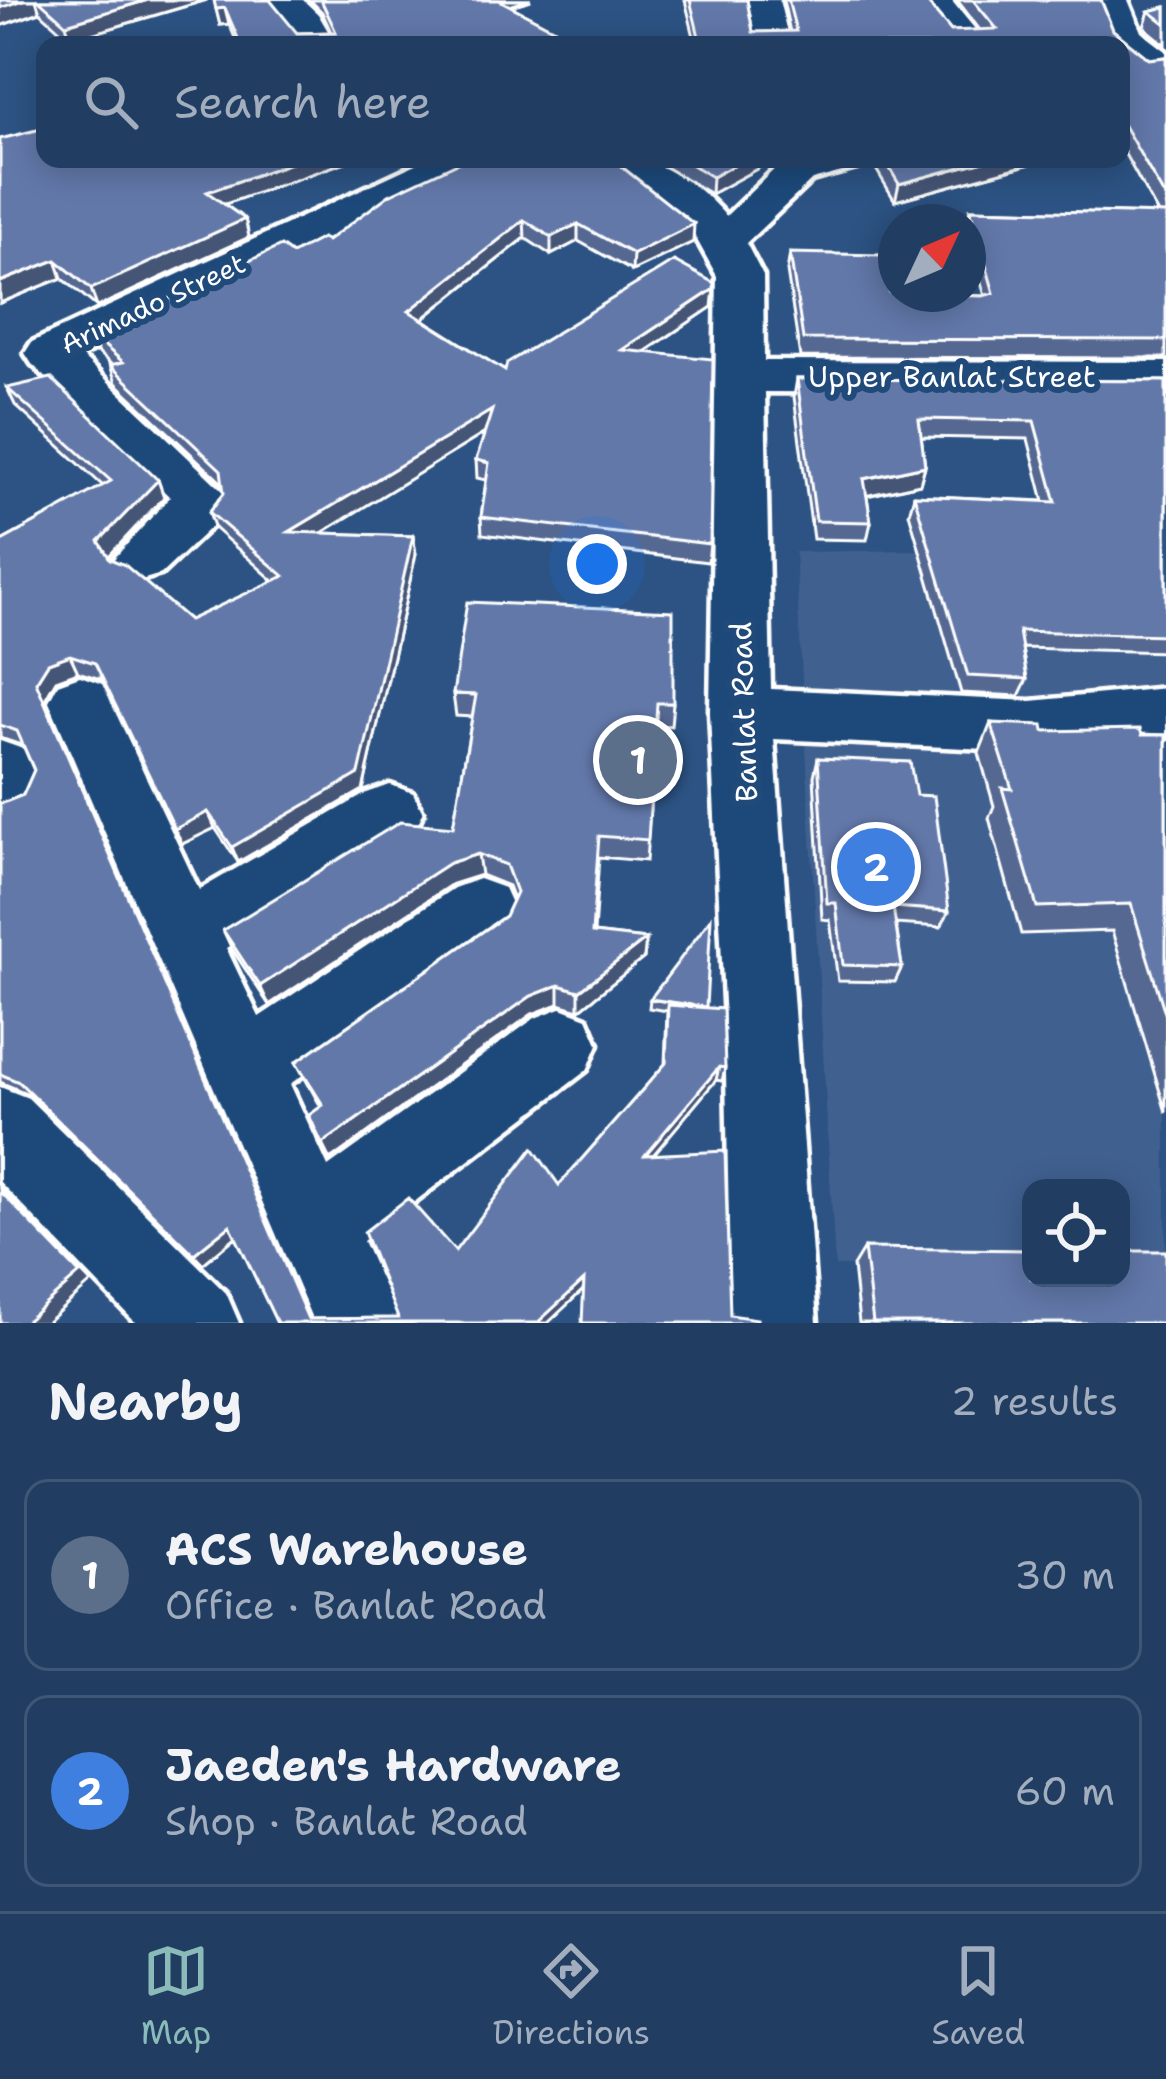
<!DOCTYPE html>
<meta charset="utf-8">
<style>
body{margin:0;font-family:"Shantell Sans",sans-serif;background:#294568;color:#f1f3f6}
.controls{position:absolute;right:36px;bottom:36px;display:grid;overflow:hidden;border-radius:24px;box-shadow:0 6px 30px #0003}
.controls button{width:108px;height:108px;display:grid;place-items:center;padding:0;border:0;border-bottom:3px solid #3e5777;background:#213e62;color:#f1f3f6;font:60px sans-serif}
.compass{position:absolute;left:878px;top:204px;width:108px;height:108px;border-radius:50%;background:#213e62;box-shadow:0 6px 30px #0003;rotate:46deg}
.you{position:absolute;left:597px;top:564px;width:42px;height:42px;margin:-30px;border:9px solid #fff;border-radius:50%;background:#1a73e8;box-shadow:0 0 0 18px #1a73e833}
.badge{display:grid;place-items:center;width:78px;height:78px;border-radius:50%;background:#8bbbb9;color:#fff;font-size:39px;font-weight:700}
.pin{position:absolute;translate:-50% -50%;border:6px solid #fff;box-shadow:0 3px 12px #0006}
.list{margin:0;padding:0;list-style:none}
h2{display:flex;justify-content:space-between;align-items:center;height:156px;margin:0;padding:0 48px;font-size:51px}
h2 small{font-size:39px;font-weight:400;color:#a2aebe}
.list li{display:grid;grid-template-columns:78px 1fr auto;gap:36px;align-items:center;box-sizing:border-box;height:192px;margin:0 24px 24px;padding:0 24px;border:3px solid #3e5777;border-radius:24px}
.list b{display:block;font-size:45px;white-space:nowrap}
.list p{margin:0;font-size:39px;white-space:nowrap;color:#a2aebe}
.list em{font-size:39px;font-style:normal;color:#a2aebe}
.icon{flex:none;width:66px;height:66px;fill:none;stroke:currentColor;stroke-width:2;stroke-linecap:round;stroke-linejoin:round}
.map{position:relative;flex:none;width:1166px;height:1323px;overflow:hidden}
.search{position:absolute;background:#213e62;box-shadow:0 6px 30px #0003;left:36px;right:36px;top:36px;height:132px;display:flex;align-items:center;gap:30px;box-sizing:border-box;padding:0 42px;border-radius:24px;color:#a2aebe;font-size:45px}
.sheet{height:588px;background:#213e62}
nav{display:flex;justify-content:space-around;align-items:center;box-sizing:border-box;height:168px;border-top:3px solid #3e5777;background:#213e62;font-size:33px;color:#a2aebe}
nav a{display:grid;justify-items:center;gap:6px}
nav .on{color:#8bbbb9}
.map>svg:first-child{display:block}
.built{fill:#406190}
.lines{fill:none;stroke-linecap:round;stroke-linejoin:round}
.minor-casing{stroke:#fff;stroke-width:9}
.minor{fill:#1f4a7a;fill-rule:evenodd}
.wall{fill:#546791;stroke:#fff;stroke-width:3}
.shaded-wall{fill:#455476;stroke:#fff;stroke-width:3}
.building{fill:#6278a9;stroke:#fff;stroke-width:3}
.labels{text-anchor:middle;stroke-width:12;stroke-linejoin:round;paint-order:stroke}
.far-street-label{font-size:27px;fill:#fff;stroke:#1f4a7a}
.street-label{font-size:30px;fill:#fff;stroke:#1f4a7a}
</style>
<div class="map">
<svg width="1166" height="1323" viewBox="0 0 1166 1323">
<rect width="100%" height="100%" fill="#2c5383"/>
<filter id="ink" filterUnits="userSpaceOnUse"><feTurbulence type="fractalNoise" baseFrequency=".00833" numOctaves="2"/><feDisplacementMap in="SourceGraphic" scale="24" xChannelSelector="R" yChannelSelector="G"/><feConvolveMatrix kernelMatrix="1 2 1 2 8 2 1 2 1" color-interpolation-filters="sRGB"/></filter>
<g filter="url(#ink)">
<path class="built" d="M1166 546V1263L1121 1264V1188H1031V1264L835 1266 795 552Z"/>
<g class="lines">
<g class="minor-casing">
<path id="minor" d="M265 0H303L318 14 336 45H300L291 26Z
M745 0H779L790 45H754Z
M915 0H951L988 45H951Z
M1094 0H1128L1141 32 1166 51V73L1146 72 1121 52V45H1112Z
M427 159H480L474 168 81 356 223 491 225 508 217 521 161 574 141 580 121 574 113 560 170 497 32 364 25 353 32 342Z
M598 159C658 159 684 170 726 216L782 162 863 159 857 168 812 180 746 243 763 276 764 361 1166 362V394L765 392 771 689 1031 701 1166 688V738L1031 751 774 739 817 1323H731L725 1022 710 713 717 276 691 229Z
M80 676 102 684 199 890 367 793 390 785 413 793 423 813 413 833 226 948 259 1017 454 888 479 879 504 888 514 910 504 932 290 1084 328 1167 535 1018 561 1008 587 1018 598 1044 587 1070 363 1241 400 1323H314L49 701 58 684Z
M0 741 23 749 40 788 31 807 0 820Z
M0 1087 28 1098 226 1293 239 1323H136L0 1182Z"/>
</g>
<use href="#minor" class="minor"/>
</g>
<path class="wall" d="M0 0H207L71 40 40 12 0 26Z
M214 0 297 33 331 32 322 12 310 0H531L510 6 554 29V40L566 45H238L229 24 220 25Z
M685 0H747L753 32H790L783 0H925L951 31 980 30 957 0H1101L1113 30 1149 59 1166 57V358L800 357 787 271 790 253 890 292 985 296 968 237V222H966L970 209 1158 214 1121 147V45H696Z
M1166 7V45L1144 27 1149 11Z
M45 159H354L224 204 245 219 249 237 97 307 62 278 0 303Z
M466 159 693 242 632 271 578 241 551 255 525 238 423 319 505 371 712 307 645 352 710 544 708 562 482 534 481 517 486 480 477 478 476 460 485 433 321 533 413 536 416 554 363 790 238 862 215 828 182 844 104 680 78 672 56 680 45 699 310 1319 398 1318 455 1251 559 1185 665 1064 667 1011 649 1008 650 999 706 1008 725 1068 722 1081 716 1080 653 1154 583 1290 547 1323H277L236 1237 203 1264 31 1095 2 1083 0 1084V804L23 795 34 770 24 746 0 738V542L103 486 15 405 7 388 158 480 164 497 108 556 189 620 274 581 215 529 209 512 224 493 223 484 116 383 110 365H112L98 353 92 335 327 241Z
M634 159H775L711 194 655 161Z
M870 159H1049L895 201Z
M797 379 1166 381V652L1022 648 1027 679 1019 696 961 693 909 513 914 495 1044 501 1028 439 921 437 925 466 920 484 867 496 871 522 867 540 813 539 794 397Z
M453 694 673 703 671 726 656 725 646 861 599 857 594 933 646 939 644 958 579 1010 559 1004 532 1014 330 1160 321 1107 296 1062 505 916 513 899 508 886 481 875 452 884 269 1005 232 949 223 930 453 827 472 717 456 716Z
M991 723 1044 731 1166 735V1112L1112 931 1021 934 989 818 994 806 979 753Z
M818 758 916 795 949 911 941 927 896 924 902 967 895 982 838 981 830 920 822 919 814 776Z
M864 1248 1166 1323H859L853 1266Z"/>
<path class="shaded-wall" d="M23 0H36L40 12 0 26V8Z
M148 0H207L71 40 66 24Z
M489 0H531L490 11Z
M225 8 229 24 220 25 216 9Z
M554 29V45L541 34Z
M302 159H354L211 209 207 192Z
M745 159H775L711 194 712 177Z
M991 159H1049L895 201 899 184Z
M245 219 249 237 97 307 91 289Z
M524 220 525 238 411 328 409 311Z
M578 224V241L551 255V237Z
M694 224 693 242 632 271 633 254Z
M56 260 62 278 0 303V282Z
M714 289 712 307 622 367V350Z
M492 410 493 428 294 550 289 532Z
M925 466 920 484 860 497 864 479Z
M158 480 164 497 106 559 99 541Z
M413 536 416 554 363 790 238 862 232 847Z
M70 655 78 672 56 680 45 699 312 1323 308 1319 36 682 48 663Z
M208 812 215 828 182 844 175 829Z
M478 854 481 875 452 884 269 1005 260 986 449 863Z
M646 939 644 958 579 1010V991Z
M559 985V1004L532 1014 330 1160 322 1144 531 996Z
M719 1067 716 1080 644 1166 645 1155Z
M0 1188 91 1283 46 1323H24Z
M230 1225 238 1235 203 1264 194 1254Z
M584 1280V1289L548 1323H537Z"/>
<path class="building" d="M0 0H23L0 8Z
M39 0H148L66 24Z
M214 0H270L297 33 336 32 321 0H499L554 29 541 34 566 45H241L225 8 216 9Z
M690 0H747L753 32 796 31 788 0H925L951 31 997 29 973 0H1101L1113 30 1149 59 1166 57V199L1123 124H1121V45H701Z
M1166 7V24L1149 11Z
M45 128V159H302L207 192 245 219 91 289 56 260 0 282V139Z
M466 159H612L694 224 633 254 578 224 551 237 524 220 409 311 505 371 507 363 674 261 714 283V289L622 350 713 359 710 544 481 517 489 463 476 460 492 410 289 532 413 536 359 774 232 847 208 812 175 829 95 663 70 655 48 663 36 682 308 1319 398 1318 364 1232 408 1198 455 1251 533 1148 559 1185 666 1063 668 1005 723 1009 725 1068 719 1067 645 1155 725 1151 730 1315 757 1319V1323H582L584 1280 537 1323H277L230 1225 194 1254 19 1082 0 1074V804L23 795 34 770 17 731 0 725V542L111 481 7 388 51 378 158 480 99 541 110 559 125 565 189 620 284 576 209 512 224 493 221 470 110 365 123 362 92 335 281 246 292 254 322 238 327 241 389 195Z
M682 159H745L712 177Z
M884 159H991L899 184Z
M970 209 1166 214V340L803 339 790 253 882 255 890 292H896V294L983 296 994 293Z
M797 379 1166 381V635L1019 631 1027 679 968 676 914 495 1056 502 1034 421 919 419 925 466 864 479 871 522 816 521Z
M467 602 673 611V703H657L648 840 599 836 592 933 646 939 579 991 559 985 531 996 322 1144 309 1115 323 1105 296 1062 505 916 516 892 506 865 478 854 449 863 260 986 223 930 400 822 453 827 476 695 453 694Z
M991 723 1043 725 1044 731 1140 729 1142 735H1166V1016L1131 904 1037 907 1002 788 1012 789Z
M818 758 910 762 916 795 934 796 949 911 893 907 902 967 843 965 836 903H827Z
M711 918 706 1007 650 999Z
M0 1191 80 1274 24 1323H0Z
M864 1248 1031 1250V1278H1121V1251H1166V1323H873Z"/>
</g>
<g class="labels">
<g class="far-street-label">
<text transform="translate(153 304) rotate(-25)" y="9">Arimado Street</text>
</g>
<g class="street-label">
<text x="952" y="387">Upper Banlat Street</text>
<text transform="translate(744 712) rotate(-92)" y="10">Banlat Road</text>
</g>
</g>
</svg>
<div class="controls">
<button><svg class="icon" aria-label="locate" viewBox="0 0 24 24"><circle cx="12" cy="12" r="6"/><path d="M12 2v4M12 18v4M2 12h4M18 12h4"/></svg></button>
</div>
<svg class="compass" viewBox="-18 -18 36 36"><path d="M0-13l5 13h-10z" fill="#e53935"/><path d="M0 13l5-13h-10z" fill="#a2aebe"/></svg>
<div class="you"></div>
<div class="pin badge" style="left:638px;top:760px;background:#5c6f8a">1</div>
<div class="pin badge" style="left:876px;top:867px;background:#3f7fe0">2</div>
<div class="search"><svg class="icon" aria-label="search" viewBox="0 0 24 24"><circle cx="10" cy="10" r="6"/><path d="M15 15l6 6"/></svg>Search here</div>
</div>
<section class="sheet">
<h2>Nearby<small>2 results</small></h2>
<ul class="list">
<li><span class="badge" style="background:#5c6f8a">1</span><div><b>ACS Warehouse</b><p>Office · Banlat Road</p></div><em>30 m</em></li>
<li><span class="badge" style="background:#3f7fe0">2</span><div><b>Jaeden's Hardware</b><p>Shop · Banlat Road</p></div><em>60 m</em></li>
</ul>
</section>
<nav>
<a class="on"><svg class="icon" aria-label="map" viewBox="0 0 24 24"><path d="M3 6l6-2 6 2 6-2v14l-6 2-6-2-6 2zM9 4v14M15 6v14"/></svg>Map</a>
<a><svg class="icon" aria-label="directions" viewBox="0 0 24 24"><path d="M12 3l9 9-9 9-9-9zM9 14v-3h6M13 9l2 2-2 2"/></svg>Directions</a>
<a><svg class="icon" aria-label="saved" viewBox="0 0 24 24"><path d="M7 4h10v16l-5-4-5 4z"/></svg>Saved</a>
</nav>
